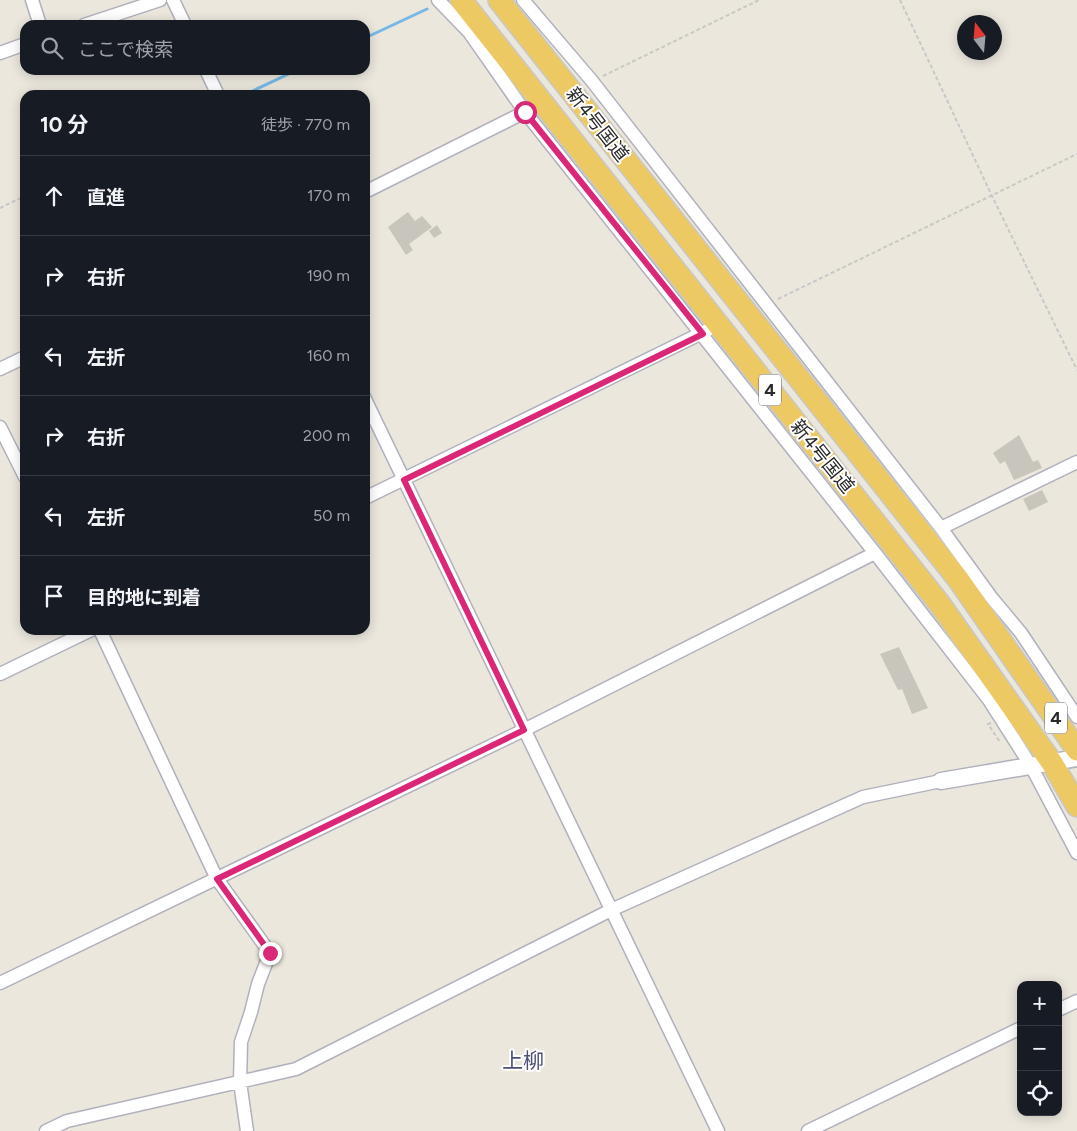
<!DOCTYPE html>
<html lang="ja">
<meta charset="utf-8">
<style>
body{margin:0;font-family:Figtree,"Noto Sans JP",sans-serif;background:#242831;color:#f1f3f6}
.controls{position:absolute;right:15px;bottom:15px;display:grid;overflow:hidden;border-radius:10px;box-shadow:0 2px 12px #0003}
.controls button{width:45px;height:45px;display:grid;place-items:center;padding:0;border:0;border-bottom:1px solid #363941;background:#171b24;color:#f1f3f6;font:25px sans-serif}
.compass{position:absolute;left:957px;top:15px;width:45px;height:45px;border-radius:50%;background:#171b24;box-shadow:0 2px 12px #0003;rotate:344deg}
.stop{position:absolute;width:15px;height:15px;margin:-11px;border:4px solid #db2777;border-radius:50%;background:#fff}
.stop.end{background:#db2777;border-color:#fff;box-shadow:0 1px 5px #0008}
.list{margin:0;padding:0;list-style:none}
h2{display:flex;justify-content:space-between;align-items:center;height:65px;margin:0;padding:0 20px;font-size:21px}
h2 small{font-size:16px;font-weight:400;color:#9ea1a6}
.list li{display:grid;grid-template-columns:32px 1fr auto;gap:15px;align-items:center;box-sizing:border-box;height:80px;padding:0 20px;border-top:1px solid #363941}
.list b{display:block;font-size:19px;white-space:nowrap}
.list em{font-size:16px;font-style:normal;color:#9ea1a6}
.icon{flex:none;width:28px;height:28px;fill:none;stroke:currentColor;stroke-width:2;stroke-linecap:round;stroke-linejoin:round}
.map{position:relative;flex:none;width:1077px;height:1131px;overflow:hidden}
.search{position:absolute;background:#171b24;box-shadow:0 2px 12px #0003;left:20px;top:20px;width:350px;height:55px;display:flex;align-items:center;gap:12px;box-sizing:border-box;padding:0 18px;border-radius:15px;color:#9ea1a6;font-size:19px}
.panel{position:absolute;background:#171b24;box-shadow:0 2px 12px #0003;left:20px;top:90px;width:350px;height:545px;border-radius:15px}
.map>svg:first-child{display:block}
.lines{fill:none;stroke-linecap:round;stroke-linejoin:round}
.stream{stroke:#77b8e6;stroke-width:3}
.building{fill:#c7c5bc}
.minor-casing{stroke:#b0b1bd;stroke-width:15}
.tertiary-casing{stroke:#b0b1bd;stroke-width:19}
.trunk-casing{stroke:#c8c8c8;stroke-width:24}
.path{stroke:#c8c8c8;stroke-width:2;stroke-dasharray:4 2.5;stroke-linecap:butt}
.minor{stroke:#fff;stroke-width:12}
.tertiary{stroke:#fff;stroke-width:16}
.trunk{stroke:#edc963;stroke-width:21}
.route{stroke:#db2777;stroke-width:6}
.labels{text-anchor:middle;stroke-width:4;stroke-linejoin:round;paint-order:stroke}
.shield{fill:#fff;stroke:#6a6a6a;stroke-width:1}
.shield-label{font-size:18px;font-weight:bold;fill:#2a2a2a}
.street-label{font-size:19px;fill:#2a2a2a;stroke:#fff}
.quarter-label{font-size:21px;fill:#4e4f78;stroke:#fff}
</style>
<div class="map">
<svg width="1077" height="1131" viewBox="0 0 1077 1131">
<rect width="100%" height="100%" fill="#ebe7dd"/>
<g class="lines">
<path class="stream" d="M365 38 427 9
M244 95 297 70
M365 385 371 398"/>
</g>
<path class="building" d="M408 212 415 221 422 216 432 227 409 244 413 250 406 255 388 227Z
M437 225 442 233 434 238 429 231Z
M1019 435 1033 462 1038 460 1042 468 1014 480 1005 461 1000 464 993 453Z
M1042 490 1048 502 1029 511 1023 499Z
M899 647 928 708 912 714 902 689 898 690 880 654Z"/>
<g class="lines">
<g class="minor-casing">
<path id="minor" d="M32 0 40 25
M173 0 185 25
M438 0 469 32 525 112 875 553 989 700 1031 766 1077 853
M523 0 592 81 941 528 991 597 1021 633 1077 717
M84 25 160 0
M0 53 25 44
M206 70 218 95
M365 192 525 112
M0 369 25 357
M365 399 718 1131
M0 427 25 477
M365 498 708 330
M941 528 1077 462
M100 630 217 879 270 953 258 984 251 1012 241 1042 240 1082 247 1131
M0 674 91 630
M0 983 524 730 875 553
M1058 1010 1077 1001
M46 1131 67 1121 296 1069 611 910 863 797 941 781
M808 1131 1021 1028"/>
</g>
<g class="tertiary-casing">
<path id="tertiary" d="M941 781 1077 758"/>
</g>
<g class="trunk-casing">
<path id="trunk" d="M461 0 939 603 1052 763 1077 806
M499 0 958 579 1077 750"/>
</g>
<path class="path" d="M900 0 992 196 1077 370
M603 76 759 0
M0 208 25 196
M778 299 1077 154
M991 723 988 724 1000 742"/>
<use href="#minor" class="minor"/>
<use href="#tertiary" class="tertiary"/>
<use href="#trunk" class="trunk"/>
</g>
<g class="lines">
<path class="route" d="M270 953 217 879 524 730 404 480 703 334 525 112"/>
</g>
<g class="labels">
<g class="shield">
<rect x="759" y="374.5" width="22" height="31" rx="4"/>
<rect x="1045" y="702.5" width="22" height="31" rx="4"/>
</g>
<g class="shield-label">
<text x="770" y="396">4</text>
<text x="1056" y="724">4</text>
</g>
<g class="street-label">
<text transform="translate(598 124) rotate(52)" y="7">新4号国道</text>
<text transform="translate(823 456) rotate(51)" y="7">新4号国道</text>
</g>
<g class="quarter-label">
<text x="523" y="1068">上柳</text>
</g>
</g>
</svg>
<div class="controls">
<button>+</button>
<button>−</button>
<button><svg class="icon" aria-label="locate" viewBox="0 0 24 24"><circle cx="12" cy="12" r="6"/><path d="M12 2v4M12 18v4M2 12h4M18 12h4"/></svg></button>
</div>
<svg class="compass" viewBox="-18 -18 36 36"><path d="M0-13l5 13h-10z" fill="#e53935"/><path d="M0 13l5-13h-10z" fill="#9ea1a6"/></svg>
<div class="stop" style="left:525px;top:112px"></div>
<div class="stop end" style="left:270px;top:953px"></div>
<div class="search"><svg class="icon" aria-label="search" viewBox="0 0 24 24"><circle cx="10" cy="10" r="6"/><path d="M15 15l6 6"/></svg>ここで検索</div>
<section class="panel">
<h2>10 分<small>徒歩 · 770 m</small></h2>
<ul class="list">
<li><svg class="icon" aria-label="ahead" viewBox="0 0 24 24"><path d="M12 20V5M6 11l6-6 6 6"/></svg><div><b>直進</b></div><em>170 m</em></li>
<li><svg class="icon" aria-label="right" viewBox="0 0 24 24"><path d="M7 20v-9h11M14 6l5 5-5 5"/></svg><div><b>右折</b></div><em>190 m</em></li>
<li><svg class="icon" aria-label="left" viewBox="0 0 24 24"><path d="M17 20v-9H6M10 6l-5 5 5 5"/></svg><div><b>左折</b></div><em>160 m</em></li>
<li><svg class="icon" aria-label="right" viewBox="0 0 24 24"><path d="M7 20v-9h11M14 6l5 5-5 5"/></svg><div><b>右折</b></div><em>200 m</em></li>
<li><svg class="icon" aria-label="left" viewBox="0 0 24 24"><path d="M17 20v-9H6M10 6l-5 5 5 5"/></svg><div><b>左折</b></div><em>50 m</em></li>
<li><svg class="icon" aria-label="arrive" viewBox="0 0 24 24"><path d="M6 21V4h12l-3 4 3 4H6"/></svg><div><b>目的地に到着</b></div></li>
</ul>
</section>
</div>
